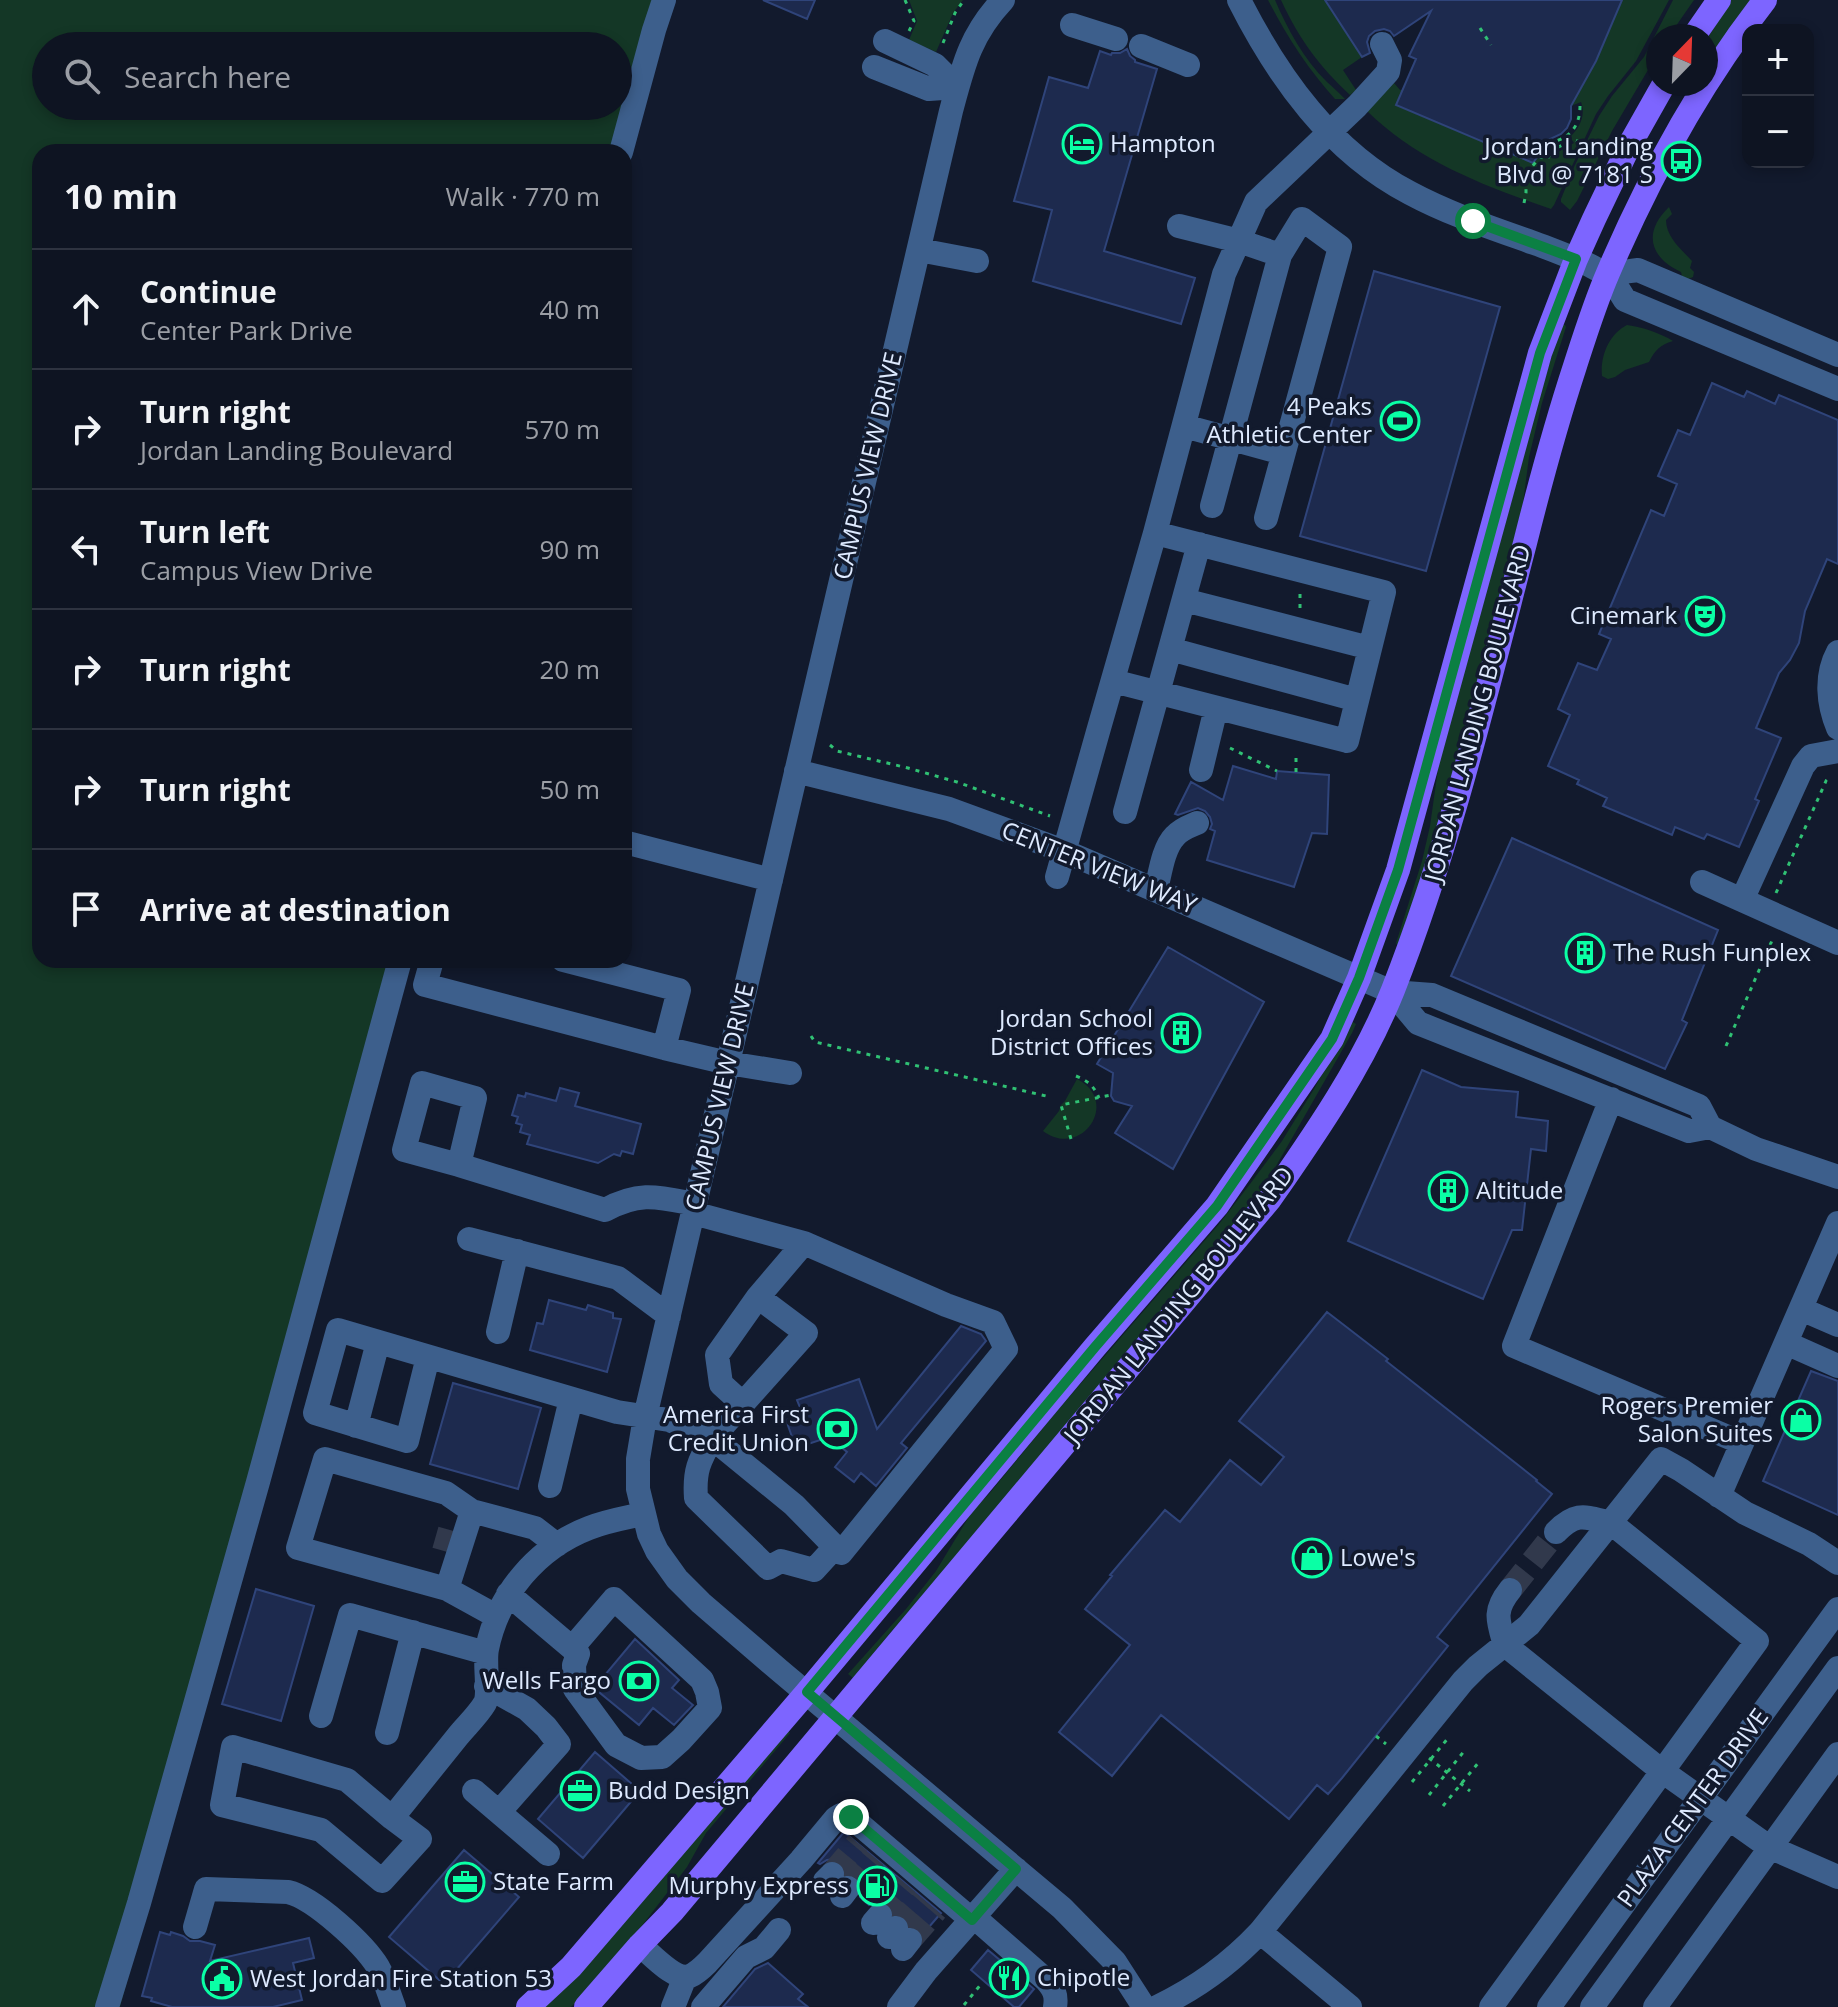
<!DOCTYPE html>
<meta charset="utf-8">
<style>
body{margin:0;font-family:"Open Sans",sans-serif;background:#171d2a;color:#f1f3f6}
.controls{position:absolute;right:24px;top:24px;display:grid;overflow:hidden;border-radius:16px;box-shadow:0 4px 12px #0003}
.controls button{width:72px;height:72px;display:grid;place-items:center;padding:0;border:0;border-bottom:2px solid #2e3340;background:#0e1422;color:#f1f3f6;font:40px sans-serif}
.compass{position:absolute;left:1646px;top:24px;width:72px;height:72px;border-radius:50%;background:#0e1422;box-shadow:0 4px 12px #0003;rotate:23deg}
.stop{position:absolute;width:24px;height:24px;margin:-18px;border:6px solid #0b8043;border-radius:50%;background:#fff}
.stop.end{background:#0b8043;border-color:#fff;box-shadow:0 2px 8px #0008}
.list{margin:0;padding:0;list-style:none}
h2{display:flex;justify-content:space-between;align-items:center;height:104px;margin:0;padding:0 32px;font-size:34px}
h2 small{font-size:26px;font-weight:400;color:#9b9ea5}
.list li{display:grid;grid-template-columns:52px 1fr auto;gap:24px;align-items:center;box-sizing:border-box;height:120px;padding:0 32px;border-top:2px solid #2e3340}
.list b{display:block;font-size:30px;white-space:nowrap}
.list p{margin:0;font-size:26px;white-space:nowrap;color:#9b9ea5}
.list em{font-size:26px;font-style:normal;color:#9b9ea5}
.icon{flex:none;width:44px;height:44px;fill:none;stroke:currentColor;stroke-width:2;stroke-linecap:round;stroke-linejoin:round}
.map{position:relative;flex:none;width:1838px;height:2007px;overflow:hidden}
.search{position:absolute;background:#0e1422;box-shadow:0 4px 12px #0003;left:32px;top:32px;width:600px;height:88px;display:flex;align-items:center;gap:20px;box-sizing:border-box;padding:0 28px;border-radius:44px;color:#9b9ea5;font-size:30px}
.panel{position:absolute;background:#0e1422;box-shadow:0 4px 12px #0003;left:32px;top:144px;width:600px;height:824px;border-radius:24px}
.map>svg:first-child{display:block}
.green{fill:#143726;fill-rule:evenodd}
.building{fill:#1d2a4e;stroke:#2f447a;stroke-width:2}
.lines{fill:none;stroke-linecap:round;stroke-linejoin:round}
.minor-tunnel{stroke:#31394c;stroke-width:24;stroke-dasharray:24 12;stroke-linecap:butt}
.path{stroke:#30c174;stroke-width:3;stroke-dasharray:4 6;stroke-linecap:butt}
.minor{stroke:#3d5f8c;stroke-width:24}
.major{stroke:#7d65ff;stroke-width:24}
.route{stroke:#0b8043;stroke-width:10}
.labels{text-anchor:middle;stroke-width:7;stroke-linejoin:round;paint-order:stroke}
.poi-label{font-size:24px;fill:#deeaff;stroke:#121a2d;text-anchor:start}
.street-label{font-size:24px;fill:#deeaff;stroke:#121a2d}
</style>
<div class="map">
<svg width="1838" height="2007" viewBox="0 0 1838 2007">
<rect width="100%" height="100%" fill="#121a2d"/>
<path class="green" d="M0 0H674L669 12 624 176V152H40V960H408L120 2007H0ZM46 46H618V106H46Z
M909 0H963L953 13 936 52 909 40 917 21Z
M1268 0H1275C1287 28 1304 60 1327 82 1333 87 1339 93 1345 99H1335C1308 69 1287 37 1268 0Z
M1281 0H1325L1362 57 1343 70 1356 90 1350 95C1319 66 1299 39 1281 0Z
M1622 0H1669L1636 61 1608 96 1596 114 1554 205 1551 209C1484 186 1418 161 1367 111L1394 83 1400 90H1403L1397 106 1533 163 1548 143 1550 153 1560 151 1574 143 1570 137C1580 127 1586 115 1581 102L1571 106 1596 61Z
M1673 0H1694L1669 36H1658V53L1612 131 1577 201 1570 210 1561 202V199L1574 167 1599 116 1612 96 1644 57Z
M1731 0H1751L1706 68V41Z
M1669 207 1672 214 1666 220C1666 237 1681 249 1692 261L1690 268 1694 272 1693 277 1688 279 1682 276 1681 272C1649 257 1643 232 1669 207Z
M1562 325H1565L1566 327 1542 403 1529 457 1523 503 1482 667 1436 833 1398 946 1396 943 1422 861 1430 826 1439 762 1553 350Z
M1627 325C1642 327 1660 333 1673 341 1660 345 1655 350 1649 362L1625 370 1615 377 1608 379 1602 376C1600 356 1609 334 1627 325Z
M1351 1021 1356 1024 1352 1033 1263 1189 953 1562 890 1633 853 1678 848 1674 906 1609 936 1571 973 1510 989 1494 1057 1411 1219 1224 1250 1184 1282 1141 1314 1089Z
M1077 1079C1121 1101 1082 1160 1043 1131L1059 1111 1061 1105 1065 1101Z
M787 1730 790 1733 706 1833 687 1867 644 1923 607 1970 571 2007H544Z"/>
<path class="building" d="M763 0H815L807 19Z
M1325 0H1622L1596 61 1571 106V119L1567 128 1561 134 1550 139 1533 163 1396 105 1416 59 1409 56 1431 11 1394 36 1390 31 1384 29 1375 31 1369 36 1367 42 1370 53 1362 57Z
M1127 49 1130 56 1135 60V62L1157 69 1104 251 1195 278 1181 324 1033 281 1052 210 1014 201 1049 77 1088 88 1100 51 1111 55 1112 53H1120Z
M1374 271 1500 307 1426 571 1300 536Z
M1712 383 1744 397 1747 391 1775 404 1779 395 1838 420V564L1827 559 1805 611 1799 643 1790 660 1779 673 1756 728 1781 738 1755 799 1759 801 1739 847 1707 834 1704 839 1675 827 1672 835 1603 806 1607 798 1577 784 1579 780 1548 766 1570 715 1558 709 1578 663 1597 670 1611 639 1599 634 1651 510 1664 516 1677 484 1658 476 1678 430 1690 435Z
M1233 766 1276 779 1277 771 1329 775 1327 834 1312 833 1294 887 1207 860 1215 831 1210 829 1212 824 1210 817 1205 811 1198 808 1178 815 1175 814 1191 782 1223 800Z
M1512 838 1718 930 1682 1020 1687 1023 1665 1069 1451 976Z
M1168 947 1264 1002 1173 1169 1115 1133 1132 1106 1114 1101 1111 1096 1113 1073 1097 1064Z
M1422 1070 1461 1087 1518 1092 1516 1117 1548 1121 1546 1151 1531 1149 1522 1230H1512L1483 1299 1348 1241Z
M560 1088 579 1093 575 1106 641 1124 633 1154 622 1151 620 1156 614 1154 598 1163 527 1144 530 1135 520 1132 522 1125 516 1123 518 1117 512 1115 518 1095 525 1097 526 1093 556 1101Z
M549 1300 586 1310 588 1305 613 1313V1318L621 1319 607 1372 530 1350 537 1323 543 1324Z
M1327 1312 1388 1359 1386 1361 1537 1480 1536 1481 1552 1494 1437 1637 1448 1646 1342 1778 1328 1794 1317 1785 1289 1819 1161 1715 1112 1776 1059 1732 1130 1645 1085 1609 1112 1576 1110 1575 1165 1510 1180 1522 1230 1460 1261 1485 1284 1457 1239 1421Z
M961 1326 981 1334 986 1341 901 1443 907 1448 876 1486 861 1473 854 1482 835 1467 847 1452 829 1437 796 1448 786 1420 803 1415 797 1400 859 1379 877 1429Z
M1811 1371 1838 1381V1515L1763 1481Z
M453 1383 541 1408 518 1489 430 1464Z
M256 1589 314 1606 281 1721 222 1704Z
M635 1639 679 1680 672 1688 693 1705 674 1725 653 1708 639 1725 594 1688Z
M595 1752 640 1791 583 1858 538 1819Z
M844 1832 941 1913 923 1934 919 1928 910 1925 905 1916 895 1913 889 1903 884 1901H876L869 1905 860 1897 863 1889 861 1881 856 1876 847 1873 842 1863 835 1859 827 1860 820 1864 818 1863Z
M464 1850 519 1897 444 1984 389 1937Z
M160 1932 170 1935 171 1932 183 1936 190 1941H200L215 1945 210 1961 309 1938 314 1958 293 1963 302 2000 273 2007H172L151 2001 152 1998 142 1996Z
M988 1950 1034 1989 1019 2007H1014L971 1970Z
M768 1963 803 1994 798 1999 808 2007H723L755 1969Z"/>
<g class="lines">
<path class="minor-tunnel" d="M444 1551 450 1530
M1510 1590 1556 1532
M832 1874 858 1843
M848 1888 874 1857
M880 1915 906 1884
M896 1928 922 1898
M910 1940 936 1910"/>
<path class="path" d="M905 0 914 21 909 31
M1480 28 1491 45
M943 43 955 13 964 0
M1580 106C1580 125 1571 137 1553 142L1554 149 1574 140 1584 143
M1524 203 1526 193V174L1540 157 1547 159 1554 149
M1300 608V592
M830 745 837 751 908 768 957 782 1050 816
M1230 748 1277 771
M1296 772V752
M1776 893 1826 781 1821 779
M811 1036 815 1042 1046 1096
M1726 1046 1774 936
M1076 1076C1088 1081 1094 1086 1099 1098
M1071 1139 1061 1105 1111 1095
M1376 1736 1386 1744
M1429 1758 1470 1791
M1412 1782 1449 1737
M1429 1795 1465 1750
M1443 1806 1479 1762
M964 2005 982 1983"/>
<path class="minor" d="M1003 0C970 35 963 66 951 111L645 1417 638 1459V1489L649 1534 657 1551 677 1579 701 1603 779 1670 1062 1908 1115 1962 1144 2007
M1239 0C1278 77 1331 152 1410 193 1449 214 1492 228 1534 243 1551 249 1568 256 1585 263 1592 266 1600 272 1607 273 1616 274 1629 271 1638 270L1838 355
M1072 25 1116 39
M885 41 935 65 957 87
M1141 46 1188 65
M874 67 929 89 957 87
M621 152 654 30 664 0
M1179 226 1239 241 1280 255
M919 250 977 261
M1608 273 1625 300 1838 389
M1184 426 1283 453
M1212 506 1280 255 1302 219 1340 247 1266 518
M1155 533 1224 274 1256 202 1357 106 1388 72 1390 60 1382 44
M1184 600 1370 648
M1170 649 1357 700
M1838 652C1825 676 1828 704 1838 728
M1201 770 1216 708
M796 771 949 809 1064 851 1392 992 1432 995 1699 1106 1710 1127
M1125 812 1199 544
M624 842 771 880
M1057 877C1089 762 1122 648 1155 533L1384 592 1347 741 1113 681
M1702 882 1742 900 1803 766 1811 756 1838 751
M1156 890C1160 874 1163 848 1175 836 1181 829 1190 826 1197 823
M1742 900 1838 943
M432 960 425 985 664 1048
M563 960 679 990 664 1048 728 1063 790 1073
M1392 992 1418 1023 1689 1131 1710 1127 1756 1149 1838 1177
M422 1083 475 1098 459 1165 404 1150Z
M1611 1099 1514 1346 1742 1443
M459 1165 605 1210C640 1191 658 1197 695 1204
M693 1213 804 1243 946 1305 993 1322 1006 1349 841 1553 794 1505 712 1438 806 1333 758 1297 804 1243
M469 1239 618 1278 669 1316
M1801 1309 1838 1325
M498 1332 517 1251
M1786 1343 1838 1366
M428 1357 407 1441 315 1413 338 1330 617 1412 669 1420 712 1438C699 1461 694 1471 696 1498L768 1568 781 1561 814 1570 835 1547
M743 1404 721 1384 717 1355 758 1297
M356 1426 378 1342
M550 1486 571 1399
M1719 1496 1838 1223
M447 1589 472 1511
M1510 1590C1493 1611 1498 1621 1505 1645L1662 1771 1769 1847 1838 1877
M508 1594 572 1648 578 1654 574 1665 575 1689 616 1745 641 1758 662 1757 681 1740 710 1708 707 1692 702 1680 614 1599 572 1648
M496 1616 447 1589 298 1548 325 1459 446 1493 472 1511 535 1528 557 1545
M486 1686 527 1709 546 1727 559 1744 499 1812
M321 1716 350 1615 486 1653
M387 1733 413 1632
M474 1791 548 1854
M392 1818 420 1839 382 1881 321 1830 222 1805 233 1747 347 1780 392 1818C414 1791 436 1763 458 1736 466 1726 478 1715 485 1703 490 1693 484 1663 487 1649 498 1594 537 1548 589 1528 607 1521 625 1518 643 1514
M825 1881 832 1874
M842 1896 848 1888
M974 1917 1046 1980C1054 1989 1057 1995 1055 2007
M873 1923 880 1915
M195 1927 206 1889 288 1892C314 1898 364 1944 378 1967 385 1979 389 1994 394 2007
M1260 1932 1350 2007
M889 1937 896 1928
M640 1945C651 1954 675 1981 690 1976 697 1973 702 1968 707 1963L801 1860 836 1818 841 1815 851 1817 972 1920
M903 1949 910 1940
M107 2007 139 1903 258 1482 400 960
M673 2007 685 1977
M703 2007 746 1957 764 1948 779 1930
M899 2007 926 1971 1016 1869
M1157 2007C1197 1988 1230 1964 1260 1932L1463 1681 1478 1666 1529 1625 1661 1459 1681 1470 1745 1513 1809 1544 1838 1563
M1491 2007 1757 1641 1611 1523C1585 1517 1577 1511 1556 1532
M1549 2007 1838 1609
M1592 2007 1838 1668
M1655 2007 1838 1754"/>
<path class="major" d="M1694 36 1719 0
M528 2007 571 1967 807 1692 1095 1347 1217 1206 1332 1039 1359 978 1398 870 1540 353 1576 259 1594 219 1629 146 1664 84
M586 2007 640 1945 672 1912 1270 1199C1316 1133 1363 1065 1393 990 1450 845 1486 693 1525 543 1540 483 1556 424 1575 366 1585 335 1595 303 1608 273 1649 177 1701 82 1765 0"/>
</g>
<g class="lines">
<path class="route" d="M851 1817 972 1920 1016 1869 807 1692 1095 1347 1217 1206 1332 1039 1359 978 1398 870 1540 353 1576 259 1473 221"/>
</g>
<defs>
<g id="hotel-ring" transform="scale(2)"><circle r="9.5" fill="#121a2d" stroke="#0affa5" stroke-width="1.5"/><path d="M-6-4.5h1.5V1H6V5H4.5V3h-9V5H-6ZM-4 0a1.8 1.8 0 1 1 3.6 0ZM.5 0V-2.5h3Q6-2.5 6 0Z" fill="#0affa5"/></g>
<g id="bus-ring" transform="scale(2)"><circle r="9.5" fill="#121a2d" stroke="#0affa5" stroke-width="1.5"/><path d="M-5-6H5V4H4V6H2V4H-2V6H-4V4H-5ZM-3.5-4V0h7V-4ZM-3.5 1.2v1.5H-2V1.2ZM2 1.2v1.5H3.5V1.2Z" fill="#0affa5"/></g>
<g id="stadium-ring" transform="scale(2)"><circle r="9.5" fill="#121a2d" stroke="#0affa5" stroke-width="1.5"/><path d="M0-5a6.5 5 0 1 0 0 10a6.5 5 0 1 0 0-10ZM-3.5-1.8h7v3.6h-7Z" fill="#0affa5"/></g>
<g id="theatre-ring" transform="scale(2)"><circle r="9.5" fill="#121a2d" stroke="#0affa5" stroke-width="1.5"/><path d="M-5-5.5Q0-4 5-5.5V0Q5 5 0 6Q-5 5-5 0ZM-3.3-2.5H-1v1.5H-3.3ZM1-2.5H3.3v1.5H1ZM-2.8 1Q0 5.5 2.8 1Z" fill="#0affa5"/></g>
<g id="building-ring" transform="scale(2)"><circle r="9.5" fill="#121a2d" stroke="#0affa5" stroke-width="1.5"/><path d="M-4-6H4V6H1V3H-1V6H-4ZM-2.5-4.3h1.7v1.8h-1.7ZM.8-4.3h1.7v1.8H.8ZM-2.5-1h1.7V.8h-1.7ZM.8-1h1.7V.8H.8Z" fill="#0affa5"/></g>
<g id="shop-ring" transform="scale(2)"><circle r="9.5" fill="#121a2d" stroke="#0affa5" stroke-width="1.5"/><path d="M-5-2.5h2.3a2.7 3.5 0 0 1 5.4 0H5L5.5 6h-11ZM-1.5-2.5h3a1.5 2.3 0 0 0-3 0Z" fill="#0affa5"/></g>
<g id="bank-ring" transform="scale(2)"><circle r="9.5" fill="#121a2d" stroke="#0affa5" stroke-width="1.5"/><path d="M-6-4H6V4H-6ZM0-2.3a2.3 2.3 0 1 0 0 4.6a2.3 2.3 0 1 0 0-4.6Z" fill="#0affa5"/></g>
<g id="office-ring" transform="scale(2)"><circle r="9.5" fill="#121a2d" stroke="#0affa5" stroke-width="1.5"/><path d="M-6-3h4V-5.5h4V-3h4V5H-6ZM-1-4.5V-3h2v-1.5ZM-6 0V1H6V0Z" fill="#0affa5"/></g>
<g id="fuel-ring" transform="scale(2)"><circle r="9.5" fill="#121a2d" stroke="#0affa5" stroke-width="1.5"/><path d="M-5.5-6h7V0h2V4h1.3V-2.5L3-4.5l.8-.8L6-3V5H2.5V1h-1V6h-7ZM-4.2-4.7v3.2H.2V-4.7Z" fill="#0affa5"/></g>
<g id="restaurant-ring" transform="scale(2)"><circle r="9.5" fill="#121a2d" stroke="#0affa5" stroke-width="1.5"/><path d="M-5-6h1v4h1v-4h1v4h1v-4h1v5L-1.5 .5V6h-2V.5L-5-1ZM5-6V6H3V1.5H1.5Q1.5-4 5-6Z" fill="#0affa5"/></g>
<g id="civic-ring" transform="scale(2)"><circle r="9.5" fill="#121a2d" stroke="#0affa5" stroke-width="1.5"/><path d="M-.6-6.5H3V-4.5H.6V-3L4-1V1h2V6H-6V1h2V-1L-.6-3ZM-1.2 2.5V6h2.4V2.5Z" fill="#0affa5"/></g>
</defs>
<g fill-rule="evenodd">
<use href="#hotel-ring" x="1082" y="144"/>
<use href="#bus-ring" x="1681" y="161"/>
<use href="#stadium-ring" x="1400" y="421"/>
<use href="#theatre-ring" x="1705" y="616"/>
<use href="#building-ring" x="1585" y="953"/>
<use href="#building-ring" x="1181" y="1033"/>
<use href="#building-ring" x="1448" y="1191"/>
<use href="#shop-ring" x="1801" y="1420"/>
<use href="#bank-ring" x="837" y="1429"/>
<use href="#shop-ring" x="1312" y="1558"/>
<use href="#bank-ring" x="639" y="1681"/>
<use href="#office-ring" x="580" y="1791"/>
<use href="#office-ring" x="465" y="1882"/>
<use href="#fuel-ring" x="877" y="1886"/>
<use href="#restaurant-ring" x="1009" y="1978"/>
<use href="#civic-ring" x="222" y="1979"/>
</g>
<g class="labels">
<g class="poi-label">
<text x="1110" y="152">Hampton</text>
<text x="1653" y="155" text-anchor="end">Jordan Landing<tspan x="1653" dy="28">Blvd @ 7181 S</tspan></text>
<text x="1372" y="415" text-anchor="end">4 Peaks<tspan x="1372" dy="28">Athletic Center</tspan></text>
<text x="1677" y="624" text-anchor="end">Cinemark</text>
<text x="1613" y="961">The Rush Funplex</text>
<text x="1153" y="1027" text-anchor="end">Jordan School<tspan x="1153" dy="28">District Offices</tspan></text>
<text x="1476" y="1199">Altitude</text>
<text x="1773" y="1414" text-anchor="end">Rogers Premier<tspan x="1773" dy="28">Salon Suites</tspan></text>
<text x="809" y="1423" text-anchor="end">America First<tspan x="809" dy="28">Credit Union</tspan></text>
<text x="1340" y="1566">Lowe's</text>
<text x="611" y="1689" text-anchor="end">Wells Fargo</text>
<text x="608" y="1799">Budd Design</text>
<text x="493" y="1890">State Farm</text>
<text x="849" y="1894" text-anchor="end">Murphy Express</text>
<text x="1037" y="1986">Chipotle</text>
<text x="250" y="1987">West Jordan Fire Station 53</text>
</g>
<g class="street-label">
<text transform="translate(868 466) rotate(-77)" y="8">CAMPUS VIEW DRIVE</text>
<text transform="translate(1478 713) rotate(-75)" y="8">JORDAN LANDING BOULEVARD</text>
<text transform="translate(1099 868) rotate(22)" y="8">CENTER VIEW WAY</text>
<text transform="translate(720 1097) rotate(-77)" y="8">CAMPUS VIEW DRIVE</text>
<text transform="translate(1179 1305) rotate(-51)" y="8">JORDAN LANDING BOULEVARD</text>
<text transform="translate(1693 1808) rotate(-54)" y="8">PLAZA CENTER DRIVE</text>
</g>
</g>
</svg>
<div class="controls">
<button>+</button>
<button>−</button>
</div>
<svg class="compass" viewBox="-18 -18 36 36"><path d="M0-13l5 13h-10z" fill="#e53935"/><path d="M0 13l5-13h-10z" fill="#9b9ea5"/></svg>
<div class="stop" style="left:1473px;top:221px"></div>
<div class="stop end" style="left:851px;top:1817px"></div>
<div class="search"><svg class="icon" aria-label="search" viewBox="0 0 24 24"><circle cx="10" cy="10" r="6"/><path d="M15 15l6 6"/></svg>Search here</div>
<section class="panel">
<h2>10 min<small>Walk · 770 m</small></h2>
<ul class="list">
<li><svg class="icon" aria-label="ahead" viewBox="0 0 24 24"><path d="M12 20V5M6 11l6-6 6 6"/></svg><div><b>Continue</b><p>Center Park Drive</p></div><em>40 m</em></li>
<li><svg class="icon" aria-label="right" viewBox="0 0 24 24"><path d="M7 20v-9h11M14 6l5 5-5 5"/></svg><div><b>Turn right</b><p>Jordan Landing Boulevard</p></div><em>570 m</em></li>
<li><svg class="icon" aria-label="left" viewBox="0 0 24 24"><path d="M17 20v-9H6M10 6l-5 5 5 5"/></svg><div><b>Turn left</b><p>Campus View Drive</p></div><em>90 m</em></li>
<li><svg class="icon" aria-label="right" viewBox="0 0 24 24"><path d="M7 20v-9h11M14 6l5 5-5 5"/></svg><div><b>Turn right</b></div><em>20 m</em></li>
<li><svg class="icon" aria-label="right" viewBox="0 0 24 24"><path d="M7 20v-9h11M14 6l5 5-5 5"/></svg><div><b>Turn right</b></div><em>50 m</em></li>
<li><svg class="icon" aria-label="arrive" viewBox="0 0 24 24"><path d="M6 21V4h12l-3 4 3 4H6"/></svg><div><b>Arrive at destination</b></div></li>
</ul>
</section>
</div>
